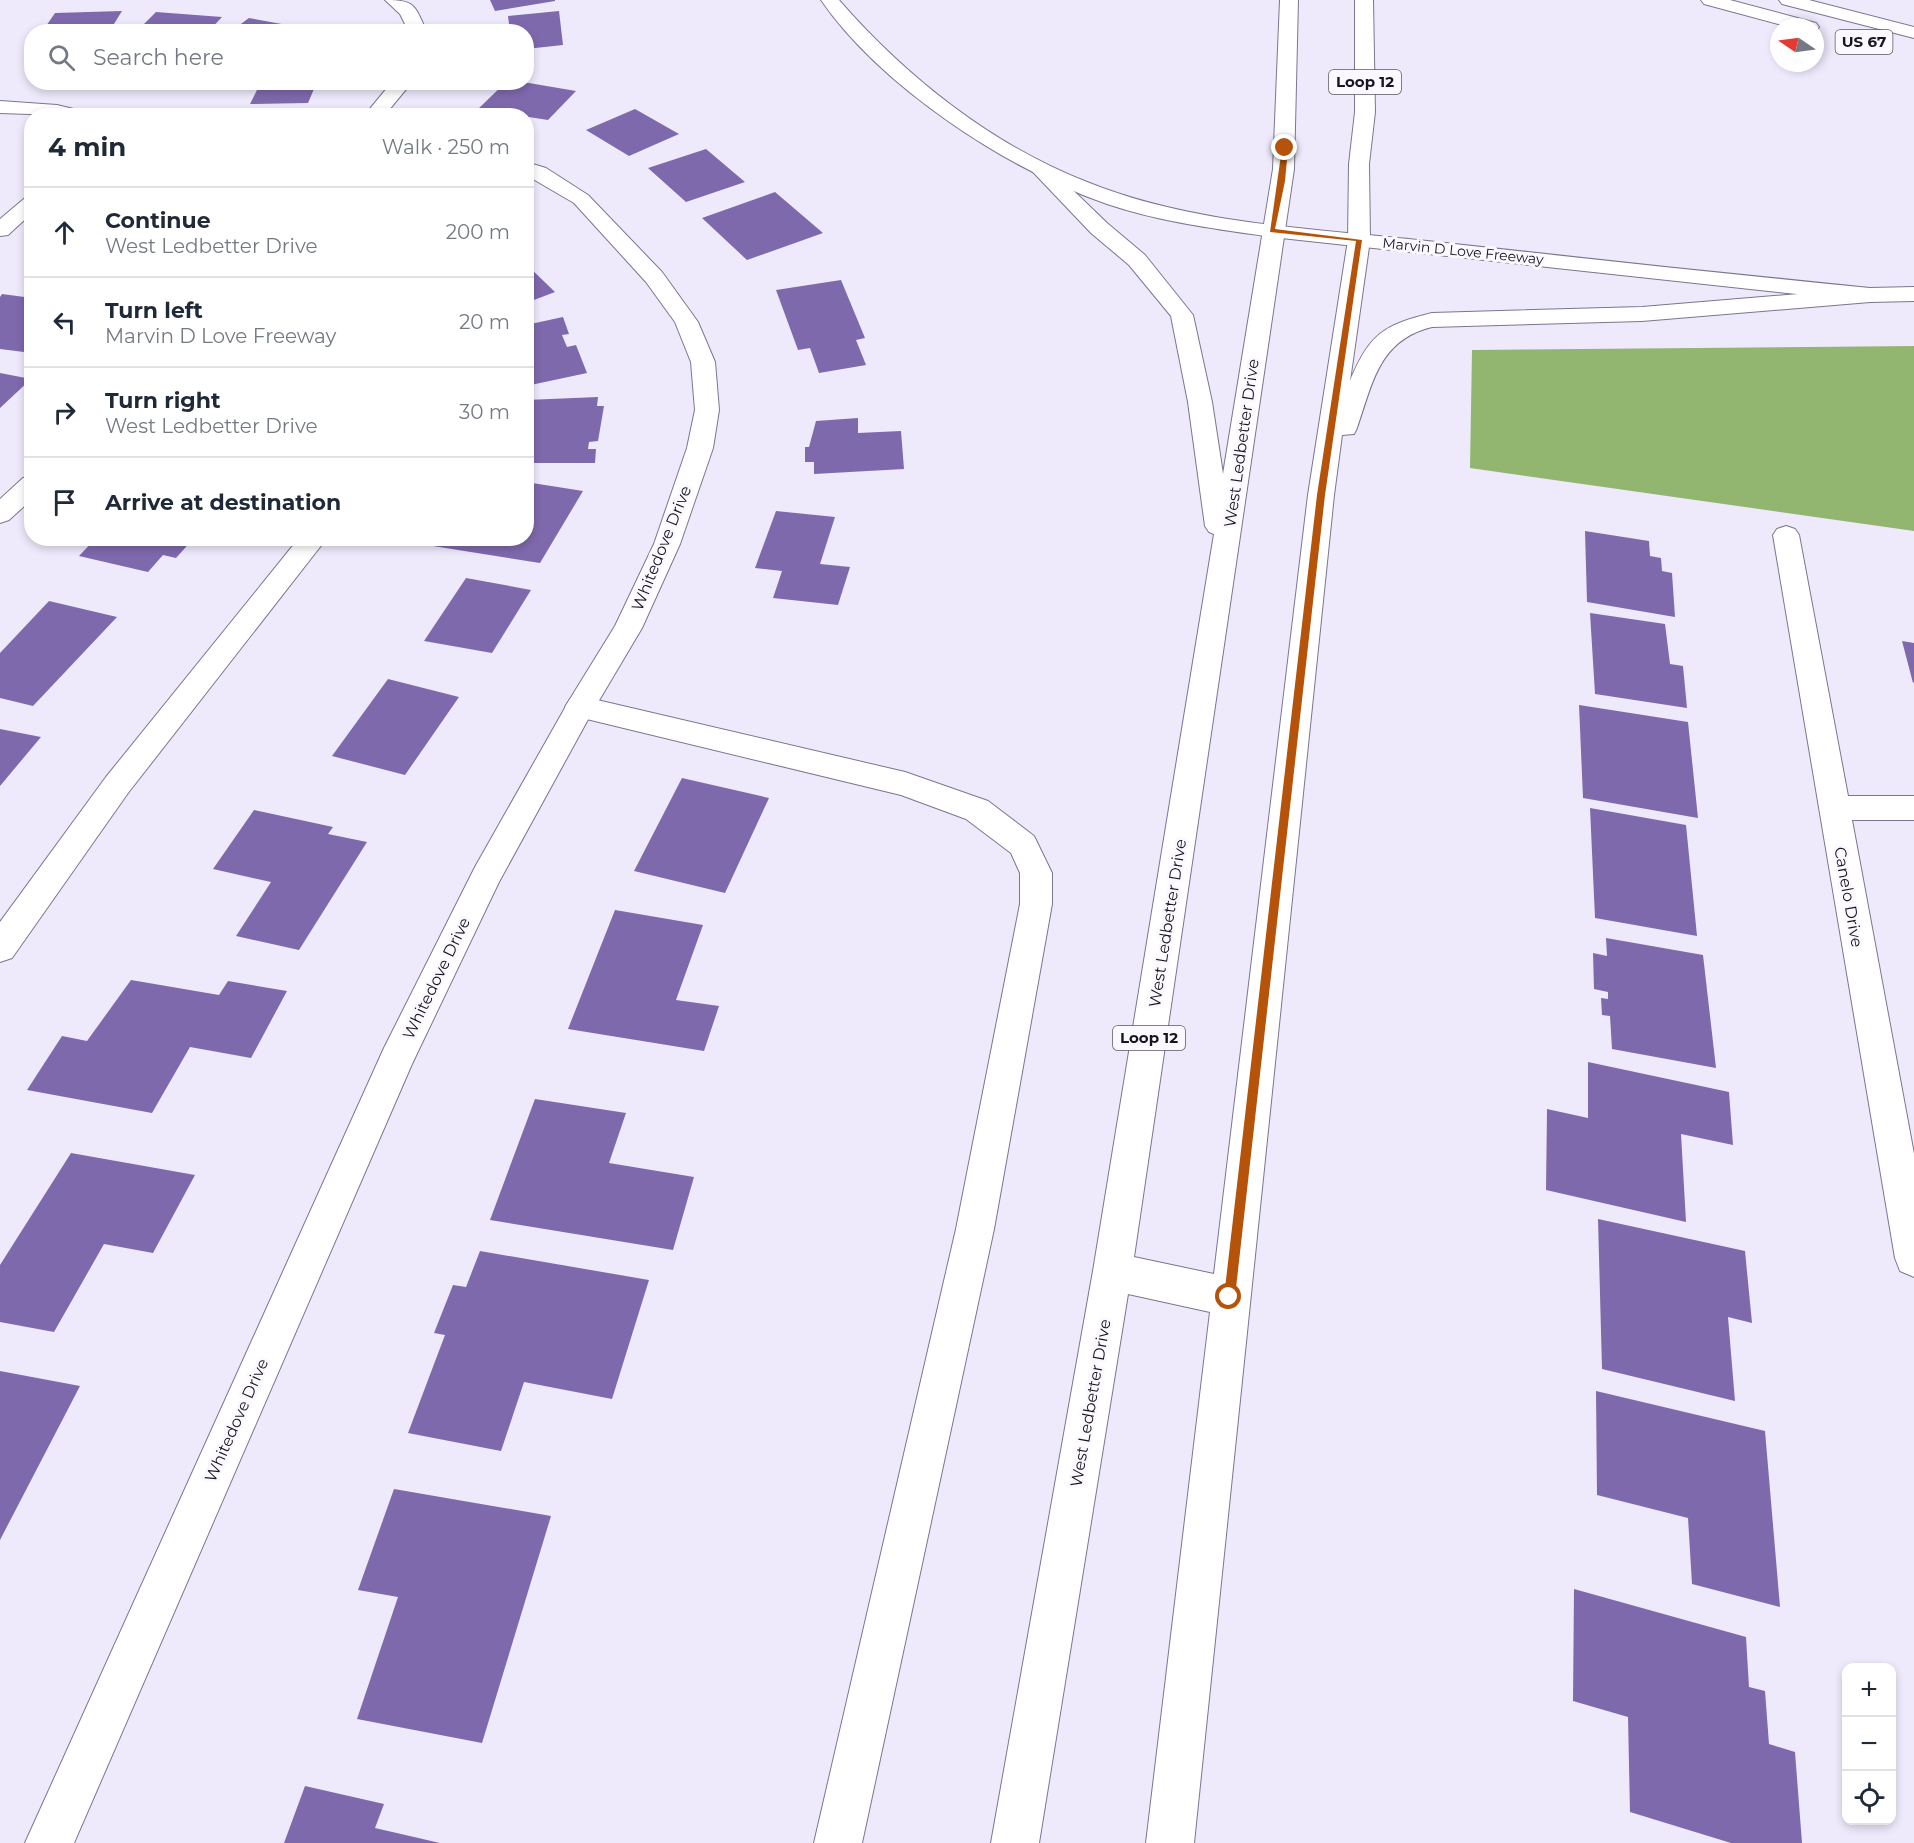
<!DOCTYPE html>
<meta charset="utf-8">
<style>
body{margin:0;font-family:Montserrat,sans-serif;background:#f6f6f7;color:#1f2937}
.controls{position:absolute;right:18px;bottom:18px;display:grid;overflow:hidden;border-radius:12px;box-shadow:0 3px 9px #0003}
.controls button{width:54px;height:54px;display:grid;place-items:center;padding:0;border:0;border-bottom:2px solid #e0e1e3;background:#fff;color:#1f2937;font:30px sans-serif}
.compass{position:absolute;left:1770px;top:18px;width:54px;height:54px;border-radius:50%;background:#fff;box-shadow:0 3px 9px #0003;rotate:283deg}
.stop{position:absolute;width:18px;height:18px;margin:-14px;border:4px solid #b45309;border-radius:50%;background:#fff}
.stop.end{background:#b45309;border-color:#fff;box-shadow:0 2px 6px #0008}
.list{margin:0;padding:0;list-style:none}
h2{display:flex;justify-content:space-between;align-items:center;height:78px;margin:0;padding:0 24px;font-size:26px}
h2 small{font-size:20px;font-weight:400;color:#747a83}
.list li{display:grid;grid-template-columns:39px 1fr auto;gap:18px;align-items:center;box-sizing:border-box;height:90px;padding:0 24px;border-top:2px solid #e0e1e3}
.list b{display:block;font-size:22px;white-space:nowrap}
.list p{margin:0;font-size:20px;white-space:nowrap;color:#747a83}
.list em{font-size:20px;font-style:normal;color:#747a83}
.icon{flex:none;width:33px;height:33px;fill:none;stroke:currentColor;stroke-width:2;stroke-linecap:round;stroke-linejoin:round}
.map{position:relative;flex:none;width:1914px;height:1843px;overflow:hidden}
.search{position:absolute;background:#fff;box-shadow:0 3px 9px #0003;left:24px;top:24px;width:510px;height:66px;display:flex;align-items:center;gap:15px;box-sizing:border-box;padding:0 21px;border-radius:24px;color:#747a83;font-size:22px}
.panel{position:absolute;background:#fff;box-shadow:0 3px 9px #0003;left:24px;top:108px;width:510px;height:438px;border-radius:24px}
.map>svg:first-child{display:block}
.forest{fill:#92b66f}
.building{fill:#7f69ad}
.lines{fill:none;stroke-linecap:round;stroke-linejoin:round}
.lane-casing{stroke:#7c7590;stroke-width:2}
.street-casing{stroke:#7c7590;stroke-width:2}
.secondary-casing{stroke:#7c7590;stroke-width:2}
.primary-casing{stroke:#7c7590;stroke-width:2}
.highway-casing{stroke:#7c7590;stroke-width:2}
.lane{fill:#fff;fill-rule:evenodd}
.street{fill:#fff;fill-rule:evenodd}
.secondary{fill:#fff;fill-rule:evenodd}
.primary{fill:#fff;fill-rule:evenodd}
.highway{fill:#fff;fill-rule:evenodd}
.route{fill:#b45309}
.labels{text-anchor:middle;stroke-width:6;stroke-linejoin:round;paint-order:stroke}
.far-street-label{font-size:14px;fill:#18151f;stroke:#fbf9ff}
.shield{fill:#fbf9ff;stroke:#5c5962;stroke-width:1.5}
.shield-label{font-size:15px;font-weight:bold;fill:#18151f}
.street-label{font-size:16px;fill:#18151f;stroke:#fbf9ff}
</style>
<div class="map">
<svg width="1914" height="1843" viewBox="0 0 1914 1843">
<rect width="100%" height="100%" fill="#eeeafc"/>
<path class="forest" d="M1914 346V531L1470 468 1472 350Z"/>
<path class="building" d="M490 0H555V1L495 11Z
M122 11 109 32H42L55 13Z
M559 11 563 45 526 49V32H510L508 16Z
M156 12 222 17 208 32H136Z
M249 18 309 29 306 32H230Z
M261 82H317L308 103 250 104Z
M506 82H523L576 91 548 120 478 109Z
M635 109 679 134 629 156 586 130Z
M706 149 745 182 686 202 648 168Z
M775 192 823 233 747 260 702 218Z
M526 264 555 292 526 303Z
M841 280 865 338 856 340 866 365 819 373 810 348 798 350 776 290Z
M2 294 32 298V353L0 349V297Z
M563 317 569 334 562 335 567 347 576 345 587 373 526 386V325Z
M0 373 31 379 0 408Z
M598 397 597 406H604L598 441 589 442 588 449H596L595 463H526V400Z
M858 418V433L901 431 904 469 814 474V462H805V447H809L816 421Z
M526 482 583 491 540 563 433 546 438 538H526Z
M776 511 835 517 820 564 850 567 838 605 773 598 782 571 755 568Z
M1585 531 1649 541 1650 556 1661 558 1662 571 1672 573 1675 617 1587 602Z
M96 538H194L176 558 163 555 148 572 79 556Z
M466 578 531 590 492 653 424 641Z
M49 601 117 617 33 706 0 698V653Z
M1590 613 1665 624 1670 664 1683 666 1687 708 1595 694Z
M1902 641 1914 643V682L1913 683Z
M388 679 459 697 405 775 332 756Z
M1579 705 1688 722 1698 818 1583 798Z
M0 729 41 737 0 786Z
M682 778 769 798 725 893 634 871Z
M1590 808 1686 825 1697 936 1595 918Z
M254 810 333 827 328 834 367 842 299 950 236 936 271 882 213 869Z
M615 910 703 925 676 1000 719 1006 704 1051 568 1029Z
M1606 938 1703 955 1716 1068 1612 1049 1610 1016 1602 1015 1601 998 1608 999V992L1594 989 1593 953 1607 956Z
M131 980 219 995 228 981 287 991 251 1058 190 1047 152 1113 27 1090 62 1036 87 1041Z
M1588 1062 1729 1092 1733 1145 1681 1134 1686 1222 1546 1190 1547 1109 1588 1118Z
M535 1099 626 1113 609 1163 694 1177 673 1250 490 1220Z
M71 1153 195 1175 153 1253 104 1244 54 1332 0 1322V1265Z
M1598 1219 1745 1251 1752 1323 1728 1317 1735 1401 1602 1369Z
M480 1251 649 1280 612 1399 524 1382 501 1451 408 1433 445 1335 434 1333 453 1285 466 1287Z
M0 1371 80 1386 0 1540Z
M1596 1391 1765 1431 1780 1607 1692 1584 1688 1518 1597 1495Z
M394 1489 551 1516 482 1743 357 1719 398 1597 358 1590Z
M1574 1589 1746 1637 1749 1687 1765 1691 1769 1744 1795 1752 1802 1843H1731L1630 1812 1628 1717 1573 1701Z
M305 1786 384 1804 375 1828 440 1843H284Z"/>
<g class="lines">
<g class="lane-casing">
<path id="lane" d="M0 101 57 105 86 112 88 116 0 113Z
M32 196V213L8 235 0 236V219L25 198Z
M299 538H327L128 793 12 958 0 962V922L106 777Z
M580 696 905 772 988 801 1034 836 1052 873V904L994 1229 862 1843H814L956 1229 1020 904V873L1011 853 966 819 901 795 570 715 565 707 570 699Z"/>
</g>
<g class="street-casing">
<path id="street" d="M385 0C416 0 414 5 427 32H409L400 14Z
M392 82H412L384 116H364Z
M526 162 546 168 588 195 662 272 698 322 715 362 719 410 713 448 680 544 642 628 591 714 499 882 412 1064 74 1843H25L384 1048 475 867 570 699 615 626 654 544 687 448 695 410 691 362 675 322 646 282 574 203 526 175Z
M32 476V499L9 520 0 523V499L23 478Z
M1786 526 1795 529 1799 535 1848 796H1914V820H1852L1914 1154V1277L1900 1271 1895 1258 1773 535 1777 529Z"/>
</g>
<g class="secondary-casing">
<path id="secondary" d="M821 0H839C906 77 992 145 1087 182 1191 224 1308 228 1418 240 1569 257 1719 273 1870 288L1914 287V301L1870 302 1272 237C1217 229 1160 222 1107 204 1008 170 881 87 821 0Z"/>
</g>
<g class="primary-casing">
<path id="primary" d="M1280 0H1298L1294 169 1134 1257 1214 1274 1308 495 1348 240 1349 164 1355 112V0H1373L1375 112 1369 164 1370 240 1350 381C1370 333 1384 325 1432 313L1642 307 1870 288 1878 290 1881 295 1878 300 1870 302 1642 321 1432 327C1379 340 1373 382 1357 428L1354 434 1342 435 1334 495 1194 1843H1146L1210 1312 1128 1294 1039 1843H991L1093 1271 1214 534 1209 532 1205 526 1188 402 1171 316 1129 265 1091 233 1032 171 1035 167 1042 165 1049 167 1107 223 1145 255 1193 315 1212 402 1223 474 1273 169Z"/>
</g>
<g class="highway-casing">
<path id="highway" d="M1701 0H1730L1816 23 1819 27 1815 31V27H1789L1704 4Z
M1779 0H1809L1914 27V38L1782 4Z"/>
</g>
<use href="#lane" class="lane"/>
<use href="#street" class="street"/>
<use href="#secondary" class="secondary"/>
<use href="#primary" class="primary"/>
<use href="#highway" class="highway"/>
</g>
<path class="route" d="M1285 146 1288 148 1285 181 1275 229 1362 240 1325 495 1235 1297 1229 1303 1224 1297 1317 495 1356 241 1270 232 1282 148Z"/>
<g class="labels">
<g class="far-street-label">
<text transform="translate(1463 251) rotate(6)" y="5">Marvin D Love Freeway</text>
</g>
<g class="shield">
<rect x="1835.5" y="30" width="57" height="24" rx="4.5"/>
<rect x="1329" y="70" width="72" height="24" rx="4.5"/>
<rect x="1113" y="1026" width="72" height="24" rx="4.5"/>
</g>
<g class="shield-label">
<text x="1864" y="47">US 67</text>
<text x="1365" y="87">Loop 12</text>
<text x="1149" y="1043">Loop 12</text>
</g>
<g class="street-label">
<text transform="translate(1241 443) rotate(-82)" y="6">West Ledbetter Drive</text>
<text transform="translate(661 548) rotate(-68)" y="6">Whitedove Drive</text>
<text transform="translate(1849 897) rotate(80)" y="6">Canelo Drive</text>
<text transform="translate(1167 923) rotate(-81)" y="6">West Ledbetter Drive</text>
<text transform="translate(436 978) rotate(-64)" y="6">Whitedove Drive</text>
<text transform="translate(1090 1403) rotate(-80)" y="6">West Ledbetter Drive</text>
<text transform="translate(236 1420) rotate(-66)" y="6">Whitedove Drive</text>
</g>
</g>
</svg>
<div class="controls">
<button>+</button>
<button>−</button>
<button><svg class="icon" aria-label="locate" viewBox="0 0 24 24"><circle cx="12" cy="12" r="6"/><path d="M12 2v4M12 18v4M2 12h4M18 12h4"/></svg></button>
</div>
<svg class="compass" viewBox="-18 -18 36 36"><path d="M0-13l5 13h-10z" fill="#e53935"/><path d="M0 13l5-13h-10z" fill="#747a83"/></svg>
<div class="stop" style="left:1229px;top:1297px"></div>
<div class="stop end" style="left:1285px;top:148px"></div>
<div class="search"><svg class="icon" aria-label="search" viewBox="0 0 24 24"><circle cx="10" cy="10" r="6"/><path d="M15 15l6 6"/></svg>Search here</div>
<section class="panel">
<h2>4 min<small>Walk · 250 m</small></h2>
<ul class="list">
<li><svg class="icon" aria-label="ahead" viewBox="0 0 24 24"><path d="M12 20V5M6 11l6-6 6 6"/></svg><div><b>Continue</b><p>West Ledbetter Drive</p></div><em>200 m</em></li>
<li><svg class="icon" aria-label="left" viewBox="0 0 24 24"><path d="M17 20v-9H6M10 6l-5 5 5 5"/></svg><div><b>Turn left</b><p>Marvin D Love Freeway</p></div><em>20 m</em></li>
<li><svg class="icon" aria-label="right" viewBox="0 0 24 24"><path d="M7 20v-9h11M14 6l5 5-5 5"/></svg><div><b>Turn right</b><p>West Ledbetter Drive</p></div><em>30 m</em></li>
<li><svg class="icon" aria-label="arrive" viewBox="0 0 24 24"><path d="M6 21V4h12l-3 4 3 4H6"/></svg><div><b>Arrive at destination</b></div></li>
</ul>
</section>
</div>
